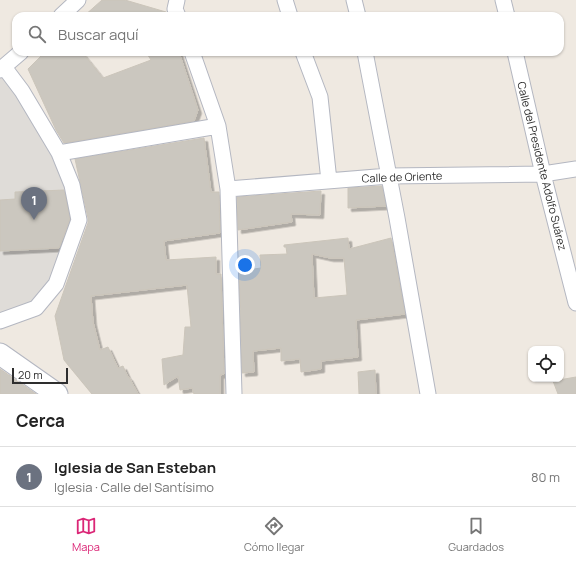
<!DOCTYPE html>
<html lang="es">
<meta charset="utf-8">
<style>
body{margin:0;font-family:Manrope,sans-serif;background:#f6f6f6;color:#222}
.controls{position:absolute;right:12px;bottom:12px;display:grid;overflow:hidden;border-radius:8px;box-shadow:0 1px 3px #0004}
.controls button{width:36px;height:36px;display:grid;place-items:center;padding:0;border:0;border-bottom:1px solid #e0e0e0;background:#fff;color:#222;font:20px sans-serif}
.scale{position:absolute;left:12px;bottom:10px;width:56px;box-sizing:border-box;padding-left:4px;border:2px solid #2e2e2e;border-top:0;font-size:11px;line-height:14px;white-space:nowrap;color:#2e2e2e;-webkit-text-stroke:3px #fff;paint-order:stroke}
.you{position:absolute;left:245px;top:265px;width:14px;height:14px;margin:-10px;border:3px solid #fff;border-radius:50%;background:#1a73e8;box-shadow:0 0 0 6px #1a73e833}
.badge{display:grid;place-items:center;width:26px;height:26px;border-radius:50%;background:#db2777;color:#fff;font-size:13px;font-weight:700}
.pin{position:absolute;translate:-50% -33px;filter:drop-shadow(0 1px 2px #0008)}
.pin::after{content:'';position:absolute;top:21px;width:14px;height:12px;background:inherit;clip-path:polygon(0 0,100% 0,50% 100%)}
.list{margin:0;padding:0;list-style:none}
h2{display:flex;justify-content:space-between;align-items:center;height:52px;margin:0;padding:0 16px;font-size:17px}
h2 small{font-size:13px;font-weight:400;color:#767676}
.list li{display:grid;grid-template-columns:26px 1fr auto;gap:12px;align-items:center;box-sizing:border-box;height:60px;padding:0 16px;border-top:1px solid #e0e0e0}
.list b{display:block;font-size:15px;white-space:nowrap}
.list p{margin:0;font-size:13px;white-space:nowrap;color:#767676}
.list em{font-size:13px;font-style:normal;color:#767676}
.icon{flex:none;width:22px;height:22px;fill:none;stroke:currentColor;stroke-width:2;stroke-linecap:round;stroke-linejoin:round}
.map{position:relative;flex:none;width:576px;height:394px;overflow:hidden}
.search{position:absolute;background:#fff;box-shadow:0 1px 3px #0004;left:12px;right:12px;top:12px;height:44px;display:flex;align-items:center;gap:10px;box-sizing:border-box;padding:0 14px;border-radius:12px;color:#767676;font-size:15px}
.sheet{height:112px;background:#fff}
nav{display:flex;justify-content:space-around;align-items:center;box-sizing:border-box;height:56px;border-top:1px solid #e0e0e0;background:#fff;font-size:11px;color:#767676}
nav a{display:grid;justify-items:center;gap:2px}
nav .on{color:#db2777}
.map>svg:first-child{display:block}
.plaza{fill:#dfdcd8}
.building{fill:#cbc7bf;stroke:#cbc5ba;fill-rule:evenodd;filter:url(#shadow)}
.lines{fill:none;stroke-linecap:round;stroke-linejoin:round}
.street-casing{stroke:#b4b7c1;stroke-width:17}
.secondary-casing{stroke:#b4b7c1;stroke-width:23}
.street{stroke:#fff;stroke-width:15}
.secondary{stroke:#fff;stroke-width:21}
.labels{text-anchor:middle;stroke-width:4;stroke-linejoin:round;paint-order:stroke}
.street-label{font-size:11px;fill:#2e2e2e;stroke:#fff}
</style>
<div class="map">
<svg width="576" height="394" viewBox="0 0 576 394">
<defs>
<filter id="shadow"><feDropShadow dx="3.5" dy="3.5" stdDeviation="0" flood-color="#0004"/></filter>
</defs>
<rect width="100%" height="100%" fill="#efe9e1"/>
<path class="plaza" d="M0 70 59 153 79 220 56 284 36 308 0 321V239H62L69 234 68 207 60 201 53 191 15 192V200L0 201Z"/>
<path class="building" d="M102 0H125L166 12 165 16H84Z
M45 52H82L103 78 151 60 146 52H179L198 110 194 121 64 143 56 130 28 69Z
M204 138 211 192H219L220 233 164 241 166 260 216 257V274H221L224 374 220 375V394H194L192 388 180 390 178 376 164 385 162 359 183 355 185 327H191L187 285 91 296 93 322 100 350 108 347 118 368 123 366 128 377H129L138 394H92L64 360 55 316 88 223V218L75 159Z
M382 186 386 206 348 208V188Z
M64 190 70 219 59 248 0 251V200L15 199V192Z
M321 191 320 215 291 214 292 222 238 230 237 197Z
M348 238 349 249 391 238 405 314 356 320 358 357 321 361V369L301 372 300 359 281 361V348L253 351 254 372 242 373 239 271 261 268 260 255 287 254 286 247H284V245ZM312 254 330 258H344L347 295 314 298Z
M0 369 36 394H0Z
M375 370 376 394H359L358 372Z
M576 377V394H558L553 381Z"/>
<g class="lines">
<g class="street-casing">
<path id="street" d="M177 0 175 9 178 16
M285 0 290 16
M354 0 358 16
M503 0 507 16
M61 16 78 0
M192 52 218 126 228 189 234 394
M303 52 320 97 329 181
M365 52 397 218 428 394
M515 52 543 174 576 303
M0 70 21 52
M59 153 218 126
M228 189 389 176 543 174 576 169
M0 321 36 308 56 284 79 220 72 185 59 153 22 91 4 67"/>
</g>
<g class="secondary-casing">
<path id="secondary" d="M0 354 57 394"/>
</g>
<use href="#street" class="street"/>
<use href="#secondary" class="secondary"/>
</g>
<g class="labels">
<g class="street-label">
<text transform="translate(542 166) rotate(76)" y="4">Calle del Presidente Adolfo Suárez</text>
<text transform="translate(402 177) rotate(-2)" y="4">Calle de Oriente</text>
</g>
</g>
</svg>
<div class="controls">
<button><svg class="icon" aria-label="locate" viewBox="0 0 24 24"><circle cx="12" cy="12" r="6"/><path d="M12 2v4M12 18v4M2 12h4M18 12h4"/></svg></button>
</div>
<div class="scale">20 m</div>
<div class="you"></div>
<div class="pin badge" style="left:34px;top:220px;background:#6b7280">1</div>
<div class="search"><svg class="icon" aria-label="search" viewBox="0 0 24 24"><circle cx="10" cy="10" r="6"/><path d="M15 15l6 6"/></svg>Buscar aquí</div>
</div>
<section class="sheet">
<h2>Cerca<small></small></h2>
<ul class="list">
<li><span class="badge" style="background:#6b7280">1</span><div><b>Iglesia de San Esteban</b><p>Iglesia · Calle del Santísimo</p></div><em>80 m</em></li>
</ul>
</section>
<nav>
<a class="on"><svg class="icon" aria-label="map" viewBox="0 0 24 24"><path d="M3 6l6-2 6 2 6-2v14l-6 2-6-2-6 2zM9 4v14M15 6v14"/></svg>Mapa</a>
<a><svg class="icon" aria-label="directions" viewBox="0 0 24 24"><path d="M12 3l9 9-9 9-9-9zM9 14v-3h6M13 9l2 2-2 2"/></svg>Cómo llegar</a>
<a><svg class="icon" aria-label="saved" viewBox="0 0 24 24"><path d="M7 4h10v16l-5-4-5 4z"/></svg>Guardados</a>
</nav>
